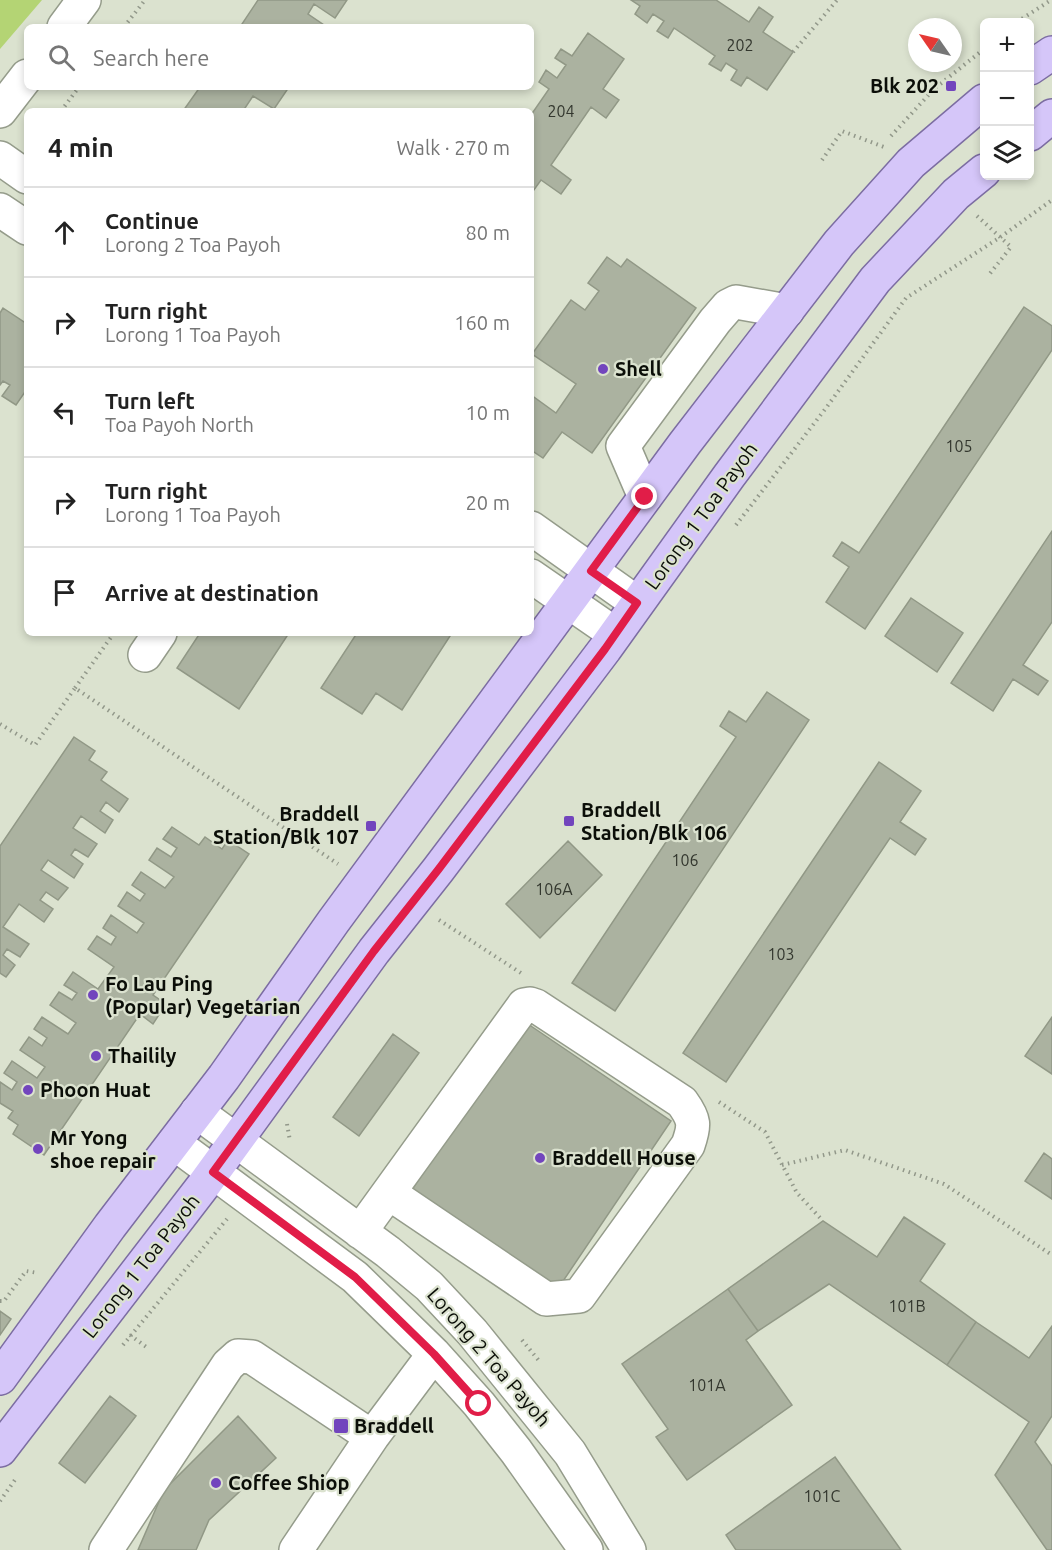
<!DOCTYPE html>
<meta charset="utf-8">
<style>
body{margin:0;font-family:Ubuntu,sans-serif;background:#f6f6f6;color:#222}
.controls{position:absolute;right:18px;top:18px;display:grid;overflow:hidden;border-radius:9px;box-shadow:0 3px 9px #0003}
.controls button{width:54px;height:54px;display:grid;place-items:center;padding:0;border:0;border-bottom:2px solid #e0e0e0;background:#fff;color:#222;font:30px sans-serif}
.compass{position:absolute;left:908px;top:18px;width:54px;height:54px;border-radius:50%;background:#fff;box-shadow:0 3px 9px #0003;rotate:304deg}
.stop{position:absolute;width:18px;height:18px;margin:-14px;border:4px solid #e11d48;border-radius:50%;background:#fff}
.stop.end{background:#e11d48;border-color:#fff;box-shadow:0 2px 6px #0008}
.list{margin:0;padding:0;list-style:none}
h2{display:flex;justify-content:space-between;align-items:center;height:78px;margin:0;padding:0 24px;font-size:26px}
h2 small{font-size:20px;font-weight:400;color:#767676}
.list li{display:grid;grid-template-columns:39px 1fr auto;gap:18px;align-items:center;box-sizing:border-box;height:90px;padding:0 24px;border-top:2px solid #e0e0e0}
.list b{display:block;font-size:22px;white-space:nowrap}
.list p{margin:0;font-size:20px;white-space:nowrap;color:#767676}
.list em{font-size:20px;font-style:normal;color:#767676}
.icon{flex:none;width:33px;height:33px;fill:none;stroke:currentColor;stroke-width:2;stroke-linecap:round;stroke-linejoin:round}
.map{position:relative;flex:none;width:1052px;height:1550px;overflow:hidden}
.search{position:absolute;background:#fff;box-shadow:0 3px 9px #0003;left:24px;top:24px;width:510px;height:66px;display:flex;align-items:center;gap:15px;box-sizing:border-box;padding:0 21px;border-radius:9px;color:#767676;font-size:22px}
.panel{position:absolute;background:#fff;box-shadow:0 3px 9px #0003;left:24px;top:108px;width:510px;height:528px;border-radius:9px}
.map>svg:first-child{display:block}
.water{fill:#b4d474}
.building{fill:#abb2a0;stroke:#919886;stroke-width:1.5}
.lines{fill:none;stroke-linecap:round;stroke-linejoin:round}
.minor-casing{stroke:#959c8b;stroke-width:36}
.major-casing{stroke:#7c6da2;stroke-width:36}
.path{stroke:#92988a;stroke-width:4;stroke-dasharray:1.5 4.5;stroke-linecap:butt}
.minor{stroke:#fff;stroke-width:33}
.major{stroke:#d5c6f9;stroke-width:33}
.route{stroke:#e11d48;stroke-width:8}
.poi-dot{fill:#7245bd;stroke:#dbe2cf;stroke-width:2}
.labels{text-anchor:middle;stroke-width:4.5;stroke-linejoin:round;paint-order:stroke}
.number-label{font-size:16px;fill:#33372e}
.poi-label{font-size:20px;font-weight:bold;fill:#0b0e08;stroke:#dbe2cf;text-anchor:start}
.street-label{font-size:20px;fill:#0b0e08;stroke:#dbe2cf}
</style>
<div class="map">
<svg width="1052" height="1550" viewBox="0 0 1052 1550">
<rect width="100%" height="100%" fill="#dbe2cf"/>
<path class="water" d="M0 0H42L0 49Z"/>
<path class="building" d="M258 0H347L335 18 314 4 308 14 327 27H240Z
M631 0H716L749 22 759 7 773 17 763 32 793 52 767 90 747 77 741 86 731 80 737 70 726 63 721 71 709 64 715 56 674 28 668 38 657 31 664 21 653 14 647 23 635 14 640 6Z
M588 33 624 59 603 89 619 100 606 118 591 107 551 165 571 180 561 194 541 180 531 194V115L549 89 539 82 546 70 557 78 566 65 555 58 561 49 572 56Z
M200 87H289L274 109 253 96 243 111H183Z
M607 257 621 267 627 259 696 308 592 453 562 432 543 458 531 450V395L556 413 576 384 532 354 571 300 585 310 599 291 588 283Z
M1024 307 1052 326V350L865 629 826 602 849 567 833 556 842 542 859 553Z
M3 308 27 324V389L16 405 2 396 10 385 3 381 0 385V313Z
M1052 531V622L1023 665 1048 681 1038 695 1013 679 993 711 951 683Z
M911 598 963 633 937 672 885 636Z
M200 633H289L239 709 177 668Z
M357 633H452L402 710 376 693 362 714 321 688Z
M767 692 809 720 615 1011 572 983 736 737 720 726 729 711 746 722Z
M74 737 95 751 89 760 107 772 101 780 128 799 119 812 106 802 100 811 113 820 105 833 81 816 73 828 97 844 88 857 75 849 71 855 83 864 74 878 48 860 41 870 68 888 58 900 46 892 40 900 53 909 44 922 19 904 3 927 29 944 20 957 7 949 3 955 15 965 6 977 0 973V846Z
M879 762 921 791 900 822 926 839 915 855 890 838 726 1082 683 1053Z
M172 827 199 845 205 837 222 849 228 840 249 854 153 995 166 1004 153 1024 140 1014 44 1155 13 1134 18 1125 8 1118 13 1111 0 1103V1082L12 1090 17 1082 4 1073 12 1061 37 1078 45 1067 20 1050 29 1037 42 1046 47 1038 34 1029 42 1017 68 1034 76 1023 50 1005 59 992 72 1000 77 993 64 985 73 972 98 989 114 967 88 949 97 936 111 945 116 937 103 928 111 915 137 933 144 923 118 906 127 892 140 901 145 894 132 885 141 872 165 888 174 877 149 860 157 848 171 857 177 848 163 839Z
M568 841 602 875 540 938 506 904Z
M1052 1017V1074L1025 1056Z
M525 1022 671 1121 555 1293 409 1194Z
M393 1034 419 1053 359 1136 333 1117Z
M1044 1153 1052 1159V1199L1025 1181Z
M904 1217 945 1244 920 1281 976 1322 947 1365 829 1284 758 1331 728 1289 823 1221 877 1257Z
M728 1289 758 1331 746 1340 792 1405 687 1480 656 1437 668 1429 622 1364Z
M0 1311 11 1319 0 1335Z
M976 1322 1029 1358 1052 1326V1416L1035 1442 1052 1466V1550H1047L995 1475 1029 1422 947 1365Z
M110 1396 136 1416 85 1483 59 1463Z
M238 1416 276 1458 209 1520 196 1550H138L164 1490Z
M835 1457 901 1550H736L726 1535Z"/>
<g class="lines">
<g class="minor-casing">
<path id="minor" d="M64 27 84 0
M0 111 27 76
M0 158 27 177
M0 210 27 228
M645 497 623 446 715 321 728 306 736 302 787 311
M531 528 637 603
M531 576 615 634
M145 655 160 633
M197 1112 388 1252 429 1286 472 1332 570 1453 629 1550
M174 1143 355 1277 434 1354 479 1404 516 1451 586 1550
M360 1232 524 1005 530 1004 536 1006 682 1102C695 1120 695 1125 688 1145L579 1296 546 1299 389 1193
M106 1550 228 1365 238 1356 252 1357 372 1437
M296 1550 372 1437 434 1354"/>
</g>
<g class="major-casing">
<path id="major" d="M1030 68 1052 53
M1030 134 1052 116
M0 1378 110 1226 224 1077 333 922 685 443 839 243 911 163 984 101
M0 1450 203 1186 374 951 438 870 605 649 729 476 875 280 956 194 984 171"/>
</g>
<path class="path" d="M1017 22 1051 0
M124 27 145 0
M793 52 837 0
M61 111 79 87
M891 136 934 89 984 49
M822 160 842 131 884 147
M977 216 1011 247 988 276
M736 525 826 408 906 298 999 238 1052 200
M75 688 114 633
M0 724 35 745 75 688 338 864
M439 920 521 973
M719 1102 765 1132 797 1193 823 1221
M287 1124 290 1141
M782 1165 845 1150 944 1184 1052 1255
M0 1301H4L26 1271 38 1273
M130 1335 149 1349
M522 1340 540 1362
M123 1345 227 1219
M0 1501 17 1477"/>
<use href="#minor" class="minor"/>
<use href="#major" class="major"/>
</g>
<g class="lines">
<path class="route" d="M479 1404 434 1354 355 1277 213 1172 374 951 438 870 605 649 637 603 591 571 645 497"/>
</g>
<g class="poi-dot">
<rect x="945" y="80" width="12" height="12" rx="3"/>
<circle cx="603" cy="369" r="6"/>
<rect x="563" y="815" width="12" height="12" rx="3"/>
<rect x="365" y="820" width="12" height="12" rx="3"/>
<circle cx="93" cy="995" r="6"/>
<circle cx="96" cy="1056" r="6"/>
<circle cx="28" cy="1090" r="6"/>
<circle cx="38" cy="1149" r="6"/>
<circle cx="540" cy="1158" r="6"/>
<rect x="333" y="1418" width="16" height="16" rx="3"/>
<circle cx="216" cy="1483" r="6"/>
</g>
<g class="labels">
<g class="number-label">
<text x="740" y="51">202</text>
<text x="561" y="117">204</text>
<text x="959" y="452">105</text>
<text x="685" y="866">106</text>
<text x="554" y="895">106A</text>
<text x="781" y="960">103</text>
<text x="907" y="1312">101B</text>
<text x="707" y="1391">101A</text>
<text x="822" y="1502">101C</text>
</g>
<g class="poi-label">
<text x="939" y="93" text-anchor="end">Blk 202</text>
<text x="615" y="376">Shell</text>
<text x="581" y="817">Braddell<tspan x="581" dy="23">Station/Blk 106</tspan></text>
<text x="359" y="821" text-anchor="end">Braddell<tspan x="359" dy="23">Station/Blk 107</tspan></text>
<text x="105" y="991">Fo Lau Ping<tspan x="105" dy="23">(Popular) Vegetarian</tspan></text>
<text x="108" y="1063">Thailily</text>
<text x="40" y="1097">Phoon Huat</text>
<text x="50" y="1145">Mr Yong<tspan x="50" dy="23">shoe repair</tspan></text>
<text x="552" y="1165">Braddell House</text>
<text x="354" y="1433">Braddell</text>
<text x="228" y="1490">Coffee Shiop</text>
</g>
<g class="street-label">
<text transform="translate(701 516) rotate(-54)" y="7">Lorong 1 Toa Payoh</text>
<text transform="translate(141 1266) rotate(-52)" y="7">Lorong 1 Toa Payoh</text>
<text transform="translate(489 1357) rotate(49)" y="7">Lorong 2 Toa Payoh</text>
</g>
</g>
</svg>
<div class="controls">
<button>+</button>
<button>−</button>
<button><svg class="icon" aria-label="layers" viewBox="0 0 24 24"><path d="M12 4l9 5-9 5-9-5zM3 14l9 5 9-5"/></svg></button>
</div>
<svg class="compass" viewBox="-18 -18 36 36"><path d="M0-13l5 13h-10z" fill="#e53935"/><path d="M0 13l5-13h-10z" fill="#767676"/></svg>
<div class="stop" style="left:479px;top:1404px"></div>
<div class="stop end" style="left:645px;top:497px"></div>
<div class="search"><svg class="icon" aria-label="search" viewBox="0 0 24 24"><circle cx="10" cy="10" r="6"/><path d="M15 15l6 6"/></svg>Search here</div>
<section class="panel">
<h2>4 min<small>Walk · 270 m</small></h2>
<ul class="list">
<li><svg class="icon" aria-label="ahead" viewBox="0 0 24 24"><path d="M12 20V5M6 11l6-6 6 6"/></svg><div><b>Continue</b><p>Lorong 2 Toa Payoh</p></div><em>80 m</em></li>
<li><svg class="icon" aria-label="right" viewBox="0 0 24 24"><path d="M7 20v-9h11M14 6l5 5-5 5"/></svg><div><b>Turn right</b><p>Lorong 1 Toa Payoh</p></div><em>160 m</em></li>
<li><svg class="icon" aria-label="left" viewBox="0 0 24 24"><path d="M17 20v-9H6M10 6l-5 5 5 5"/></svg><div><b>Turn left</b><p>Toa Payoh North</p></div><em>10 m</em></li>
<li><svg class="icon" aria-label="right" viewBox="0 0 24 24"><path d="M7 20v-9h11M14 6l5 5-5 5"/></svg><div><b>Turn right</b><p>Lorong 1 Toa Payoh</p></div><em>20 m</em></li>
<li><svg class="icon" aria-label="arrive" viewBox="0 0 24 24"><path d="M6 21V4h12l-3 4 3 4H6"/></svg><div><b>Arrive at destination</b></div></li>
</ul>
</section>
</div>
